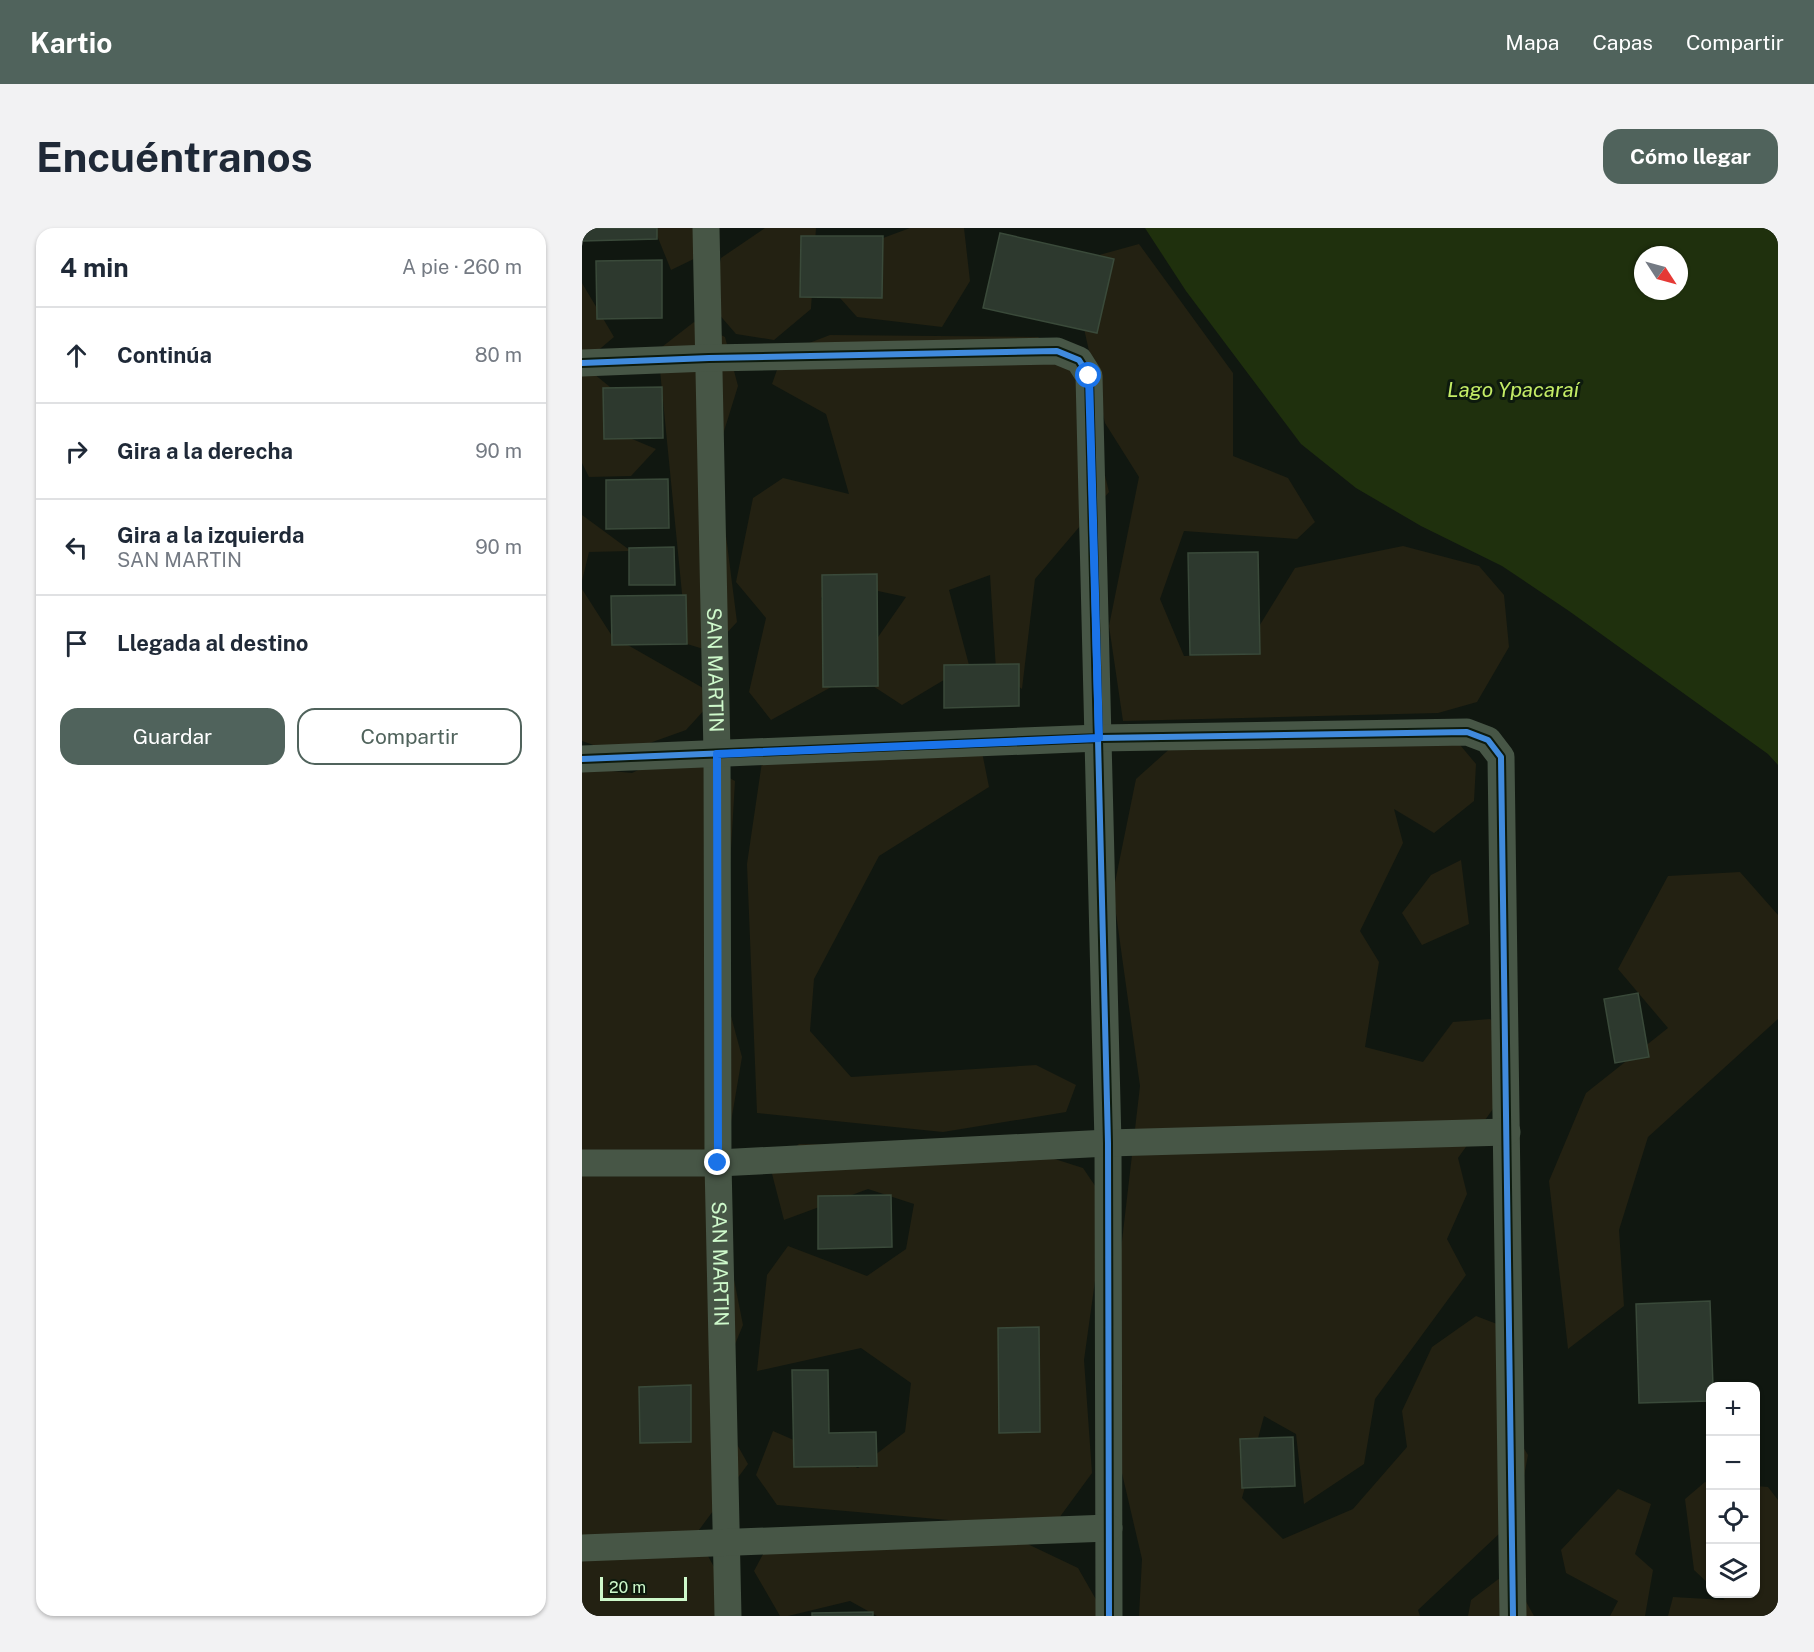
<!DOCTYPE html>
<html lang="es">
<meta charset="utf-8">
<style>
body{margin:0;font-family:"Public Sans",sans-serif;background:#f2f2f3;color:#1f2937}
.controls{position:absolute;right:18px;bottom:18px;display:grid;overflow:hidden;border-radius:12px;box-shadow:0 2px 4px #0004}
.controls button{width:54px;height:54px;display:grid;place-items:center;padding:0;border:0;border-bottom:2px solid #e0e1e3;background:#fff;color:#1f2937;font:30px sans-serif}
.compass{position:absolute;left:1052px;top:18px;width:54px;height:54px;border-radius:50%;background:#fff;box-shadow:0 2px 4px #0004;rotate:126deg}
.scale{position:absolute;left:18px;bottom:15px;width:87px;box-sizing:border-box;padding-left:6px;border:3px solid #cef9cb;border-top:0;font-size:16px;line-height:21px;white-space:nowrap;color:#cef9cb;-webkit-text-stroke:4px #0d1a0d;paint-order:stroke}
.stop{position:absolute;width:18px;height:18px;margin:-14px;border:4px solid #1a73e8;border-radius:50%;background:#fff}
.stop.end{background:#1a73e8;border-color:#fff;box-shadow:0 2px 6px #0008}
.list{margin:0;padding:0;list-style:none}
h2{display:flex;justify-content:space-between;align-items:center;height:78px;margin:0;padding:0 24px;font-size:26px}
h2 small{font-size:20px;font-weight:400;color:#747a83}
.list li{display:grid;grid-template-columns:39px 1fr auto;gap:18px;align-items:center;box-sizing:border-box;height:96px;padding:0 24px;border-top:2px solid #e0e1e3}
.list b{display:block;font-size:22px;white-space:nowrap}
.list p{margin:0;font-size:20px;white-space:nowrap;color:#747a83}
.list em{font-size:20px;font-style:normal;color:#747a83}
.actions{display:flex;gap:12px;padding:18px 24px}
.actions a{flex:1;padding:14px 0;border:2px solid #50635c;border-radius:18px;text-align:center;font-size:21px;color:#50635c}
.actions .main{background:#50635c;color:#fff}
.icon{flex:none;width:33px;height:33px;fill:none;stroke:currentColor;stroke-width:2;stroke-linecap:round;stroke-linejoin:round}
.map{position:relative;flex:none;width:1196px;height:1388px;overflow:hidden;border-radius:18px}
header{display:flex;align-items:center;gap:36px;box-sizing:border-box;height:84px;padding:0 30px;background:#50635c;color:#fff}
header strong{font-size:28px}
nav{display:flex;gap:33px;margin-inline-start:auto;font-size:21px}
.intro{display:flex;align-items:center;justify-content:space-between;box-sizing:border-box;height:144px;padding:0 36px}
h1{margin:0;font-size:42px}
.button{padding:15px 27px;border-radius:18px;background:#50635c;color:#fff;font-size:21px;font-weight:700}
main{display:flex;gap:36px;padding:0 36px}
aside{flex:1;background:#fff;border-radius:18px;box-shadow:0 2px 4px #0004}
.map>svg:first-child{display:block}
.green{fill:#232112}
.water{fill:#1f300d;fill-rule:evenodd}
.building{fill:#2d392e;stroke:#3a4a3a;stroke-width:1.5}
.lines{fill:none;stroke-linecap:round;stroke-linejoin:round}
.minor{stroke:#475646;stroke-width:27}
.cycleway-casing{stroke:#0d1a0d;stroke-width:10}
.cycleway{stroke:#408adc;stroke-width:6}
.route{stroke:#1a73e8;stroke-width:8}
.labels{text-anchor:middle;stroke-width:6;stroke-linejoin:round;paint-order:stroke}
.street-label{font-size:20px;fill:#cef9cb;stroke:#0d1a0d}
.water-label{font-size:21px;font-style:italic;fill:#c4ed66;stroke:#0d1a0d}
</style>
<header>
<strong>Kartio</strong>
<nav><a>Mapa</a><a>Capas</a><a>Compartir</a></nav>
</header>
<div class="intro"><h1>Encuéntranos</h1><a class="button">Cómo llegar</a></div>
<main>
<aside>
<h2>4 min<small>A pie · 260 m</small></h2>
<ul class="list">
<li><svg class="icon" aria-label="ahead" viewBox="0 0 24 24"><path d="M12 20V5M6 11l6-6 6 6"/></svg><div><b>Continúa</b></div><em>80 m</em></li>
<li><svg class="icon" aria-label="right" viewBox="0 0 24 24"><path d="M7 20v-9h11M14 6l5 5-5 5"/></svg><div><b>Gira a la derecha</b></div><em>90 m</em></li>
<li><svg class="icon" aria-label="left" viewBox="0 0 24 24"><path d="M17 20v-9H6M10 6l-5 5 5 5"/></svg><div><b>Gira a la izquierda</b><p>SAN MARTIN</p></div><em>90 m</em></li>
<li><svg class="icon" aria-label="arrive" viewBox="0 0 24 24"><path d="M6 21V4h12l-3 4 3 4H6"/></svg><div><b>Llegada al destino</b></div></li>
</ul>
<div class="actions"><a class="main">Guardar</a><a>Compartir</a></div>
</aside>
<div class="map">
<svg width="1196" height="1388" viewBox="0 0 1196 1388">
<rect width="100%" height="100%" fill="#101710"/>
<path class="green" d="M72 0H130L120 27 89 42Z
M183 0H234L229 81 192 112 154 106 129 77 139 30Z
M328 0H382L388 53 360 99 275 89 258 70 285 16Z
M557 16 651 145V228L706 250 733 294 715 311 602 303 578 371 602 428 660 426 713 340 821 318 897 338 922 367 927 419 895 474 856 485 541 493 527 398 557 249 523 195 493 60 510 29Z
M0 55 32 109 13 125 0 123Z
M112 94 143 109 156 158 134 229 155 394 128 423 105 416 76 122Z
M248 107 456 109 496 137 527 264 453 351 440 461 414 442 408 347 367 362 387 437 320 477 271 445 324 369 254 354 239 370 264 451 189 492 167 464 184 390 154 354 171 270 201 250 267 266 244 186 190 156 201 125Z
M0 136 28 159 31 203 74 221 49 248 7 249 0 235Z
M0 287 49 323 7 324 0 353Z
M0 361 30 408 135 468 104 502 37 526 0 513Z
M863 499 894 536 892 573 852 605 812 581 821 615 778 703 797 734 783 819 841 834 871 794 908 791 936 816 928 857 876 930 885 966 865 1011 884 1047 793 1171 782 1236 722 1276 714 1206 682 1188 660 1270 701 1311 771 1281 825 1219 820 1183 850 1119 894 1088 928 1101 921 1187 946 1227 934 1290 836 1382 838 1388H557L560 1331 522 1168 558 858 531 664 554 551 602 508Z
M252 507 399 519 407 559 297 628 232 751 228 803 269 849 454 837 494 857 484 884 361 904 175 885 165 636 181 527Z
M97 522 153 553 141 758 160 829 136 971 161 1097 130 1172 166 1236 114 1306 155 1381 152 1388H15L0 1383V540L50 545Z
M879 632 887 696 840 717 820 685 849 647Z
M1158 644 1196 687V791L1066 909 1037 1002 1042 1078 986 1121 967 953 1004 865 1086 800 1036 741 1086 648Z
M217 916 432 918 501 940 524 974 502 1132 510 1245 469 1301 195 1277 174 1247 191 1203 276 1240 323 1204 329 1155 279 1120 175 1143 185 1047 206 1018 285 1048 324 1021 332 976 286 961 202 992 189 942Z
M1123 1254 1128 1255V1357L1112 1342 1103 1271Z
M1174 1258 1186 1259 1196 1272V1388H1086L1091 1369 1143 1372 1137 1366H1174Z
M1036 1261 1069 1276 1053 1326 1071 1342 1063 1388H1028L1036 1373 984 1345 979 1322Z
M195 1300 433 1310 496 1340 516 1375 517 1388H295L268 1373 206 1388H198L172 1343Z
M927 1343 952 1388H886L889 1372Z"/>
<path class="water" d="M563 0H1196V537L1186 526 987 383 920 338 839 298 774 260 719 216 604 63ZM1061 27H1097V63H1061Z"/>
<path class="building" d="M0 0H75V11L0 13Z
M418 5 532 31 515 105 401 80Z
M219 8H301L300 70 218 69Z
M80 32V90L15 91 14 33Z
M80 159 81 210 22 211 21 160Z
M86 251 87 300 24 301V252Z
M92 319 93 357H47V320Z
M676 324 678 426 608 427 606 325Z
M295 346 296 458 241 459 240 347Z
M104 367 105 416 30 417 29 368Z
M437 436V478L362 480V437Z
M1056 765 1067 829 1033 835 1022 771Z
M309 967 310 1019 236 1021V968Z
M1128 1073 1131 1158H1128V1173L1057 1175 1054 1076Z
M457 1099 458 1204 417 1205 416 1100Z
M210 1142H246L247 1205 294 1204 295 1238 212 1239Z
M109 1157V1214L58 1215 57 1159Z
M711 1209 713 1258 660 1260 658 1211Z
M291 1384V1388H230V1385Z"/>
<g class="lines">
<g class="minor">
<path id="s1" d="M124 0 135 526 136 935 146 1388"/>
<path d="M0 135 127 130 475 123 497 132 507 148 526 915 527 1388"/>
<path d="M0 531 517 510 885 504 906 512 919 529 931 1388"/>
<path d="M0 935H136L526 915 925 904"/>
<path d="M0 1320 527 1300"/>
</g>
<g class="cycleway-casing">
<path id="cycleway" d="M0 135 127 130 475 123 497 132 507 148 526 915 527 1388
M0 531 517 510 885 504 906 512 919 529 931 1388"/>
</g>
<use href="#cycleway" class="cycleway"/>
</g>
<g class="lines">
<path class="route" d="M136 935 135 526 517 510 507 148"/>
</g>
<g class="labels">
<g class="street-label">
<text dy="7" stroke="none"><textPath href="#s1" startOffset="442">SAN MARTIN</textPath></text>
<text dy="7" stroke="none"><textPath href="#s1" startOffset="1036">SAN MARTIN</textPath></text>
</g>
<g class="water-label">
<text x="931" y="169">Lago Ypacaraí</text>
</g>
</g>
</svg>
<div class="controls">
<button>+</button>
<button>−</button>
<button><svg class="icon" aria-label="locate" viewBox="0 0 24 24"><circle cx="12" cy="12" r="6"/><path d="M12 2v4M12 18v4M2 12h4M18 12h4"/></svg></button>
<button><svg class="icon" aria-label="layers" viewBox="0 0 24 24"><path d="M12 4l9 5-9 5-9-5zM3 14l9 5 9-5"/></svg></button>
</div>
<svg class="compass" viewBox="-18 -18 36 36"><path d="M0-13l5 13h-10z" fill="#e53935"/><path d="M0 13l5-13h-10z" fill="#747a83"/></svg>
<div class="scale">20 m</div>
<div class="stop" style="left:507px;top:148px"></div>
<div class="stop end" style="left:136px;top:935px"></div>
</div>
</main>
